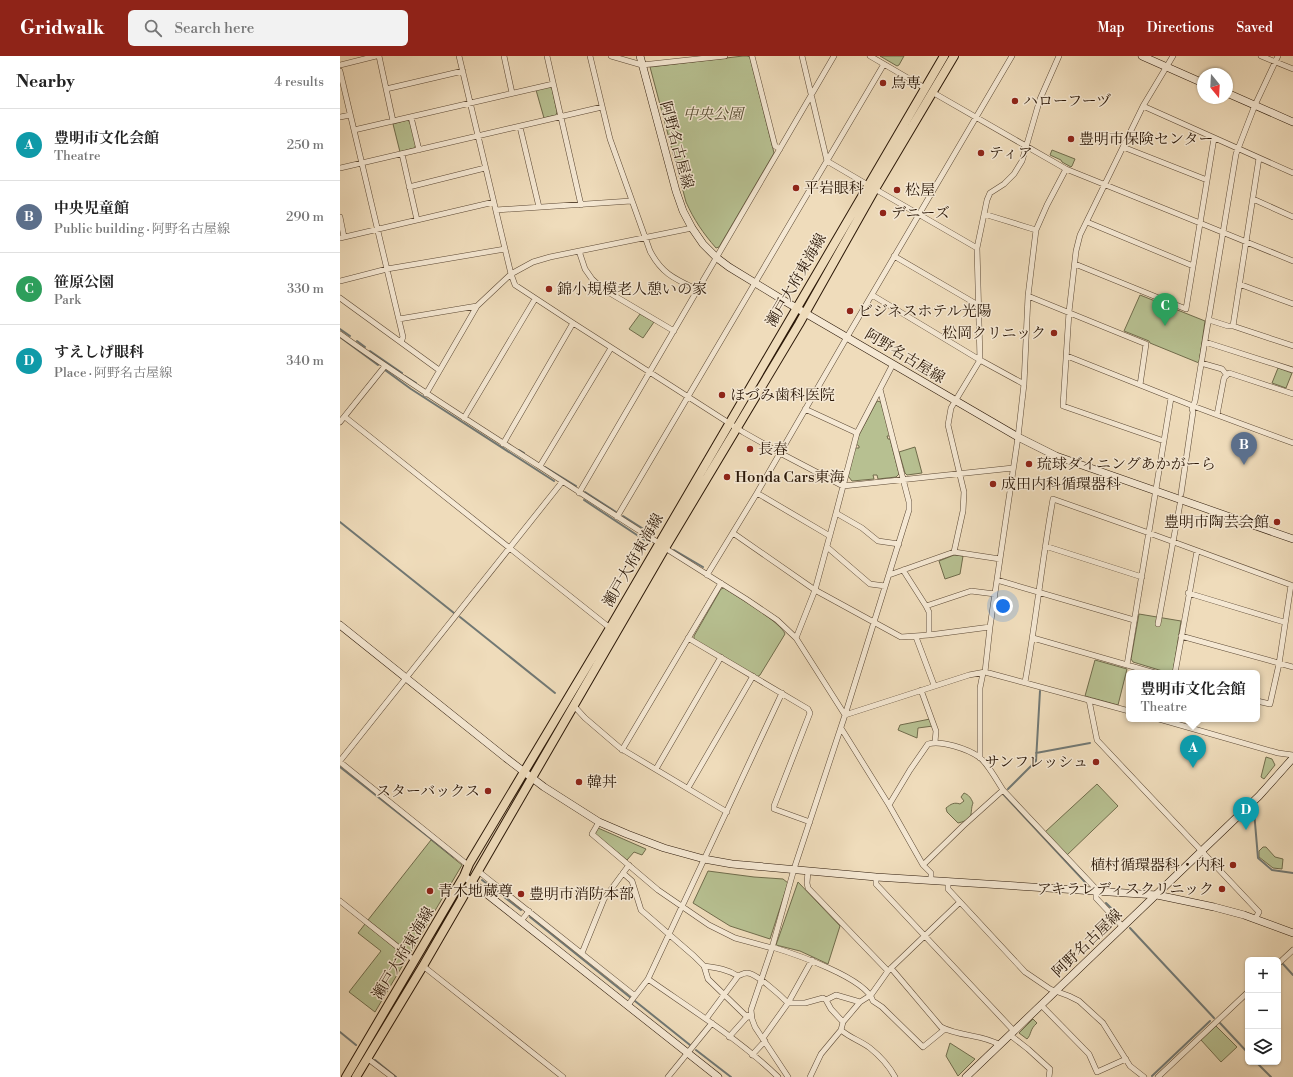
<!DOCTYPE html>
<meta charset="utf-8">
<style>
body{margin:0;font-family:"Libre Bodoni","Noto Serif JP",serif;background:#f2f2f2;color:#222}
.controls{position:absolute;right:12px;bottom:12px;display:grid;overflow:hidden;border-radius:6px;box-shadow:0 1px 3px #0004}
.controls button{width:36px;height:36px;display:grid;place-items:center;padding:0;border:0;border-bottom:1px solid #e0e0e0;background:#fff;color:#222;font:20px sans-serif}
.compass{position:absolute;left:857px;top:12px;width:36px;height:36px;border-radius:50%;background:#fff;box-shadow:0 1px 3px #0004;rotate:162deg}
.you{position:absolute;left:663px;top:550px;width:14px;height:14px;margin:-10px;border:3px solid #fff;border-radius:50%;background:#1a73e8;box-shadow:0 0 0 6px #1a73e833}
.badge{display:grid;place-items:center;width:26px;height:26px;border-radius:50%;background:#8f2418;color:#fff;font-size:13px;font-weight:700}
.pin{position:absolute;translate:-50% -33px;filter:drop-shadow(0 1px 2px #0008)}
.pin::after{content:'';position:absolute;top:21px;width:14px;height:12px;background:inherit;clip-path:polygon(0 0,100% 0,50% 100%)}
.popup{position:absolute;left:786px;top:614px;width:134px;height:52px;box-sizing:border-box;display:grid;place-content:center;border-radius:6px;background:#fff;filter:drop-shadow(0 1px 3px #0005);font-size:13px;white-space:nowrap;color:#767676}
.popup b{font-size:15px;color:#222}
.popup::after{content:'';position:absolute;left:50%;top:100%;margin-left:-8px;border:8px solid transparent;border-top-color:#fff}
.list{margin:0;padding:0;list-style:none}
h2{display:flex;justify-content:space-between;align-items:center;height:52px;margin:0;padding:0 16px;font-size:17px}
h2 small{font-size:13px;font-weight:400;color:#767676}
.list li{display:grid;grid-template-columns:26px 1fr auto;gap:12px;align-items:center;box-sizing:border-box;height:72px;padding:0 16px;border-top:1px solid #e0e0e0}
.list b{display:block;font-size:15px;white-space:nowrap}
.list p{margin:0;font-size:13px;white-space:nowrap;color:#767676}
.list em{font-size:13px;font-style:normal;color:#767676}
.icon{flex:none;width:22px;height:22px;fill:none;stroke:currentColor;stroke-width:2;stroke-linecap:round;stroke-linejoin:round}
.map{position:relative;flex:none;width:953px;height:1021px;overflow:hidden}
header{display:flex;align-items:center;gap:24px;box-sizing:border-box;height:56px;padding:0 20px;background:#8f2418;color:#fff}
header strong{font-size:19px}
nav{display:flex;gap:22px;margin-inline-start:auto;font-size:14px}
.search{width:280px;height:36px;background:#f2f2f2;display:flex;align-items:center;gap:10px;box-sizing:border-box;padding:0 14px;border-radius:6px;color:#767676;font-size:15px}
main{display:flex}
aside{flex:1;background:#fff}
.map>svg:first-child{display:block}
.green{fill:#b7c091;stroke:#706c4c}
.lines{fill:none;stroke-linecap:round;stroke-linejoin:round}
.stream{stroke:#717874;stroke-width:2}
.street-casing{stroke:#5b4834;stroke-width:6}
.secondary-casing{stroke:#2a1707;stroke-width:8}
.primary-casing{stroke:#2a1707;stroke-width:10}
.street{stroke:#f5e8d3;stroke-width:5}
.secondary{stroke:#f5e8d3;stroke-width:7}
.primary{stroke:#efdcbb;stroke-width:8}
.poi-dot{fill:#8f2418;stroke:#f5e8d3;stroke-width:1.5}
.labels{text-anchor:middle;stroke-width:3;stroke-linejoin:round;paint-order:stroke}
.poi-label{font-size:15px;fill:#2a1707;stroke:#f5e8d3;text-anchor:start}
.park-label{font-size:15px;font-style:italic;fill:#544a30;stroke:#f5e8d3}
.street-label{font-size:15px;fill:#2a1707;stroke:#f5e8d3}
</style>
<header>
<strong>Gridwalk</strong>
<div class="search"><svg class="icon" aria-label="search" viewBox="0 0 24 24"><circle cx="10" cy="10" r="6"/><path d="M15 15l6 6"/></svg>Search here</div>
<nav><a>Map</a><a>Directions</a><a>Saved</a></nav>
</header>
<main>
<aside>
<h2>Nearby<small>4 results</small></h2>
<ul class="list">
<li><span class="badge" style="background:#0f9aa8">A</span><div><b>豊明市文化会館</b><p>Theatre</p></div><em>250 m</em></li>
<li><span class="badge" style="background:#5c6f8a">B</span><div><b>中央児童館</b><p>Public building · 阿野名古屋線</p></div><em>290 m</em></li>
<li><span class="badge" style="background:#2e9e5b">C</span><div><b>笹原公園</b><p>Park</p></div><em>330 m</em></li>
<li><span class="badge" style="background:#0f9aa8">D</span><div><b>すえしげ眼科</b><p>Place · 阿野名古屋線</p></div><em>340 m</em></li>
</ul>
</aside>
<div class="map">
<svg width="953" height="1021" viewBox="0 0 953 1021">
<rect width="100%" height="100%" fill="#efdcbb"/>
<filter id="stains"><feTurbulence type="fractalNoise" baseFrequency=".005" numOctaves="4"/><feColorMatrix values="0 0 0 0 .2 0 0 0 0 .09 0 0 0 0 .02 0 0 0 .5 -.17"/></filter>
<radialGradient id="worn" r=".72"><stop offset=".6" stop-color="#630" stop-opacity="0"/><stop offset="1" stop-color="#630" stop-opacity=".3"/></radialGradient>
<path class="green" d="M403 0H407L410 1 434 97 379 191 376 192C363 177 354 164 346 146L310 11Z
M540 0H564L559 9 557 10Z
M209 31 212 32 217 56 216 59 204 62 196 34Z
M67 64 70 66 76 89 74 92 60 96 53 68Z
M712 94 735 103 732 110 731 111 722 106 721 104 710 99Z
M800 239 865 265 859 307 810 287 809 285 784 275Z
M300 258 314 266 303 282 289 273Z
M938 312 952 317 946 332 932 327Z
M537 345 541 346 550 380H547L548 383H550L559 418 556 421 538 423 537 419H533L534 423 512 425 508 420 515 392H519V390L516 388 519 379Z
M575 391 582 417 567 419 565 417 559 396Z
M614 499 623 500 620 518 605 523 599 505Z
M384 532C396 540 442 567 445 578L420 619 417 621 354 584V580L381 533Z
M799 558 841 565 833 616 829 617 793 606 791 603Z
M755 604 787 613 778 649 745 640Z
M590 663 593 670 578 672 577 682 558 674 560 669Z
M926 701 932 703 935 709 924 723 921 721Z
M757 728 778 750 727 799 705 776Z
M624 737C629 739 631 742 633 747 629 757 636 763 618 767L607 756 606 752C611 748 614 746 620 748L624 745 621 741Z
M258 772 306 793 302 799 294 796 287 804 255 778Z
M91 784 122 809 70 897 28 864Z
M923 791H926L935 801 943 803 942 813 933 812 919 801V795Z
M368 815 414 821 443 823 448 827 430 883 390 870 353 847Z
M458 826 500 870 488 908 460 895 436 889Z
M25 868 67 902 35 956 9 936 41 895 18 877Z
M693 963 697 967C689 974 692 978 687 983L679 977Z
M876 970 897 991 881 1006 861 984Z
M610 987 635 1003 618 1020 606 1000Z"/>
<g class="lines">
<path class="stream" d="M0 273 10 280
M0 281 38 309
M17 285 25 291
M30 295 62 317
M45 314 71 333 214 425
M65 320 76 327
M179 394 184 397
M205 411 236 430
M245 436 276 456
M244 444 309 487
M283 460 313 479
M0 466 114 557
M334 494 363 511
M120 561 215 637
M696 697 750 687
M0 711 114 801
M668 733 696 705 700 635
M663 738 745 826
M914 755 918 802 932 814 953 817
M142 824 181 854
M766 847 780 861
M190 861 291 942
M790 872 874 962
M943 908 953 919
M295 945 350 989
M880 967 908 997
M0 976 16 989
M356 994 391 1021
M35 1004 56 1021
M916 1006 931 1021
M812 1020 870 965"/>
<g class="street-casing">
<path id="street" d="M39 0 53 65
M119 0 171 218 175 229 233 267 403 376 440 397 503 430 673 412
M164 0 172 37
M207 0 241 149
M250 0 270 83 310 195C322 218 335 223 358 234
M271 0 302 9 385 0
M412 0 435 90 440 93
M462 0 487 105 528 129
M530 0 585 32
M921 0 953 13
M0 9 36 0
M0 15 63 281 61 286
M46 33 123 15
M592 36 726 113 860 167
M803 50 953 117
M0 61 10 59
M71 61 79 94
M180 71 199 151
M14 74 213 28
M783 91 867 124
M62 98 77 164
M919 102 893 270 953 290
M0 112 262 51
M69 131 145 112
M535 133 637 192
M913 143 953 161
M156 154 291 145
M644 158 696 174
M0 161 4 181
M747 166 853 210
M860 167 953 205
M0 182 154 146
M239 195 245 213 252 223 263 233 334 275
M554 200 638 249
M735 208 846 253 874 82
M0 225 47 213 165 193
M899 228 953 248
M532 239 640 304 684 328
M688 240 806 288 800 329
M0 242 99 314
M59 263 137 250
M869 264 888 270H893
M0 278C65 325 132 367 199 410 239 436 279 462 319 487
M865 286 953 314
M727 300 853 350 953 387
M861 307 882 313 886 318
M86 338 137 250 171 218 193 206 210 201 352 172
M465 353 517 377
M877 359 884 322 889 317 953 338
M5 361 270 572
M124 362 195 243
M0 366 45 310
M824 385 723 350 729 256 736 195 740 179 803 50 833 0
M163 388 233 267
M200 410 271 292
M239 437 494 0
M417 437 490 480
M841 438 853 356 852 353 855 345 896 98 915 49 938 0
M496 457 522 472 538 485 559 488
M277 461 544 8
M393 477 475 534 561 581 589 579 650 571
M705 490 802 521
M487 491 530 528 545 530
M325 492 406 543 437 564 456 582 505 659
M614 496 623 455 624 436 608 369 611 352 640 304 637 192 647 144 650 137 664 128 674 118 682 105 700 43 719 0
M563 514 586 550
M367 519 417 437 507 281 672 0
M549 519 614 496 660 503
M657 524 794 564
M848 537 944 566
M818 568 840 448
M589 579V556L586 550 631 535 655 538
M841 580 953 611
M576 581 594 629
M348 582 468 653 470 657 434 750V753L470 766
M456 582 475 534 496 457 517 377 553 308
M693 582 815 617
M787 609 831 342
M645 616 650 571 678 381 684 328 688 240 696 174 707 149 726 113
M835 617 857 495
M685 626C696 566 702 504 713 443L809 477 951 529 939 608 930 648 917 645
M581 634 596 675 595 686
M749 644 757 684 919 856 915 863
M234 650 245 662 280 692 387 756
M505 659 629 619 645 616 789 655
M819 663 938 697 953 699
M501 672 549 749 583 809 591 817V824
M282 694 381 527
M640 702V632L643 617
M0 705 222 426
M0 706 129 810
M316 713 381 601
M348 732 413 620
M549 749 570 714 588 688C601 684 628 693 639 701 647 706 657 725 663 734L759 836
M259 766 252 778 318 834 369 869 395 882 432 892
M583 809 623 770 663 734
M138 815 295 940
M468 815 467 827 468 832 548 915
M283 817 292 825 301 854 354 900 364 910 368 923 405 959 411 960
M536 821V828L674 975
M608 825V833L685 916 710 933 729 940 739 945 763 967 790 1010 804 1021
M756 836V842L783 871
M0 845 74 904
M181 865 189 855
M432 891C455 898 526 922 533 945L542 951 583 991 605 973
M242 897 264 843 289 809
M938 908 953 894
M83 910 223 1021
M364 910C377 912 387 913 398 920
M551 912 601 971C620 981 642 978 660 989
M308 923C352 954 399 983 438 1021
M486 944 496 939 520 946
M288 949 308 923 442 637
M701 949 749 998 757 1016 786 1003
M366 963 398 920C401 919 403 917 407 917 416 917 440 939 448 947H465L483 942 486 944 491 953 503 966 501 974 481 998 470 1021
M503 966 520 946 531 939 548 915 620 846
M501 974C510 982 521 985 530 992 540 1000 549 1010 555 1021
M670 979 688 993 710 1013 709 1021
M389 981 406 962 411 960
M423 982 448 947 472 904
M412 999 425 985
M27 1002 52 1021
M328 1021 372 967
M448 1021 415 971 412 963 411 954 432 892 454 813 505 659 569 454V446L563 423 540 333
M818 1021 908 936"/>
</g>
<g class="secondary-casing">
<path id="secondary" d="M300 0 336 135 343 155 352 172 363 188 377 202 389 211 448 247 678 381 716 400 953 483
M802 0 863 27
M887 37 953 66
M0 569 166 702 204 731 259 766 287 778 324 792 364 803 392 808 536 821 817 839 874 851 904 859 953 877
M124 820 378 1021
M626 1021 919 740 953 702"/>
</g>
<g class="primary-casing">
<path id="primary" d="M6 1021 124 820 129 808 270 572 604 0
M16 1021 83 910 325 492 459 268 535 133 614 0"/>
</g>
<use href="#street" class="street"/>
<use href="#secondary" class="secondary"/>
<use href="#primary" class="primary"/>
</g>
<g class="poi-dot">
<circle cx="543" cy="27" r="4"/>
<circle cx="675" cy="45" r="4"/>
<circle cx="731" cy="83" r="4"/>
<circle cx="641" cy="97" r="4"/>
<circle cx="456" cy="132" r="4"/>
<circle cx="557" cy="134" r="4"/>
<circle cx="543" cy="157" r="4"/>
<circle cx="209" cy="233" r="4"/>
<circle cx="510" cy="255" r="4"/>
<circle cx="714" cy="277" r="4"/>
<circle cx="382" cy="339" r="4"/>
<circle cx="410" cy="393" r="4"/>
<circle cx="689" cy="408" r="4"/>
<circle cx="387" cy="421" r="4"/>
<circle cx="653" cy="428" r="4"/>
<circle cx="937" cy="466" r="4"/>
<circle cx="756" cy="706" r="4"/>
<circle cx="239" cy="726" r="4"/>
<circle cx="148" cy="735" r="4"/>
<circle cx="893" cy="809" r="4"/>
<circle cx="882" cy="833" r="4"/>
<circle cx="90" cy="835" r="4"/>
<circle cx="181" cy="838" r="4"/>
</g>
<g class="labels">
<g class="poi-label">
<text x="551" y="32">鳥専</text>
<text x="683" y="50">ハローフーヅ</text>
<text x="739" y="88">豊明市保険センター</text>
<text x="649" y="102">ティア</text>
<text x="464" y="137">平岩眼科</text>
<text x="565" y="139">松屋</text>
<text x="551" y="162">デニーズ</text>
<text x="217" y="238">錦小規模老人憩いの家</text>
<text x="518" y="260">ビジネスホテル光陽</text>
<text x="706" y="282" text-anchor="end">松岡クリニック</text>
<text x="390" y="344">ほづみ歯科医院</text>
<text x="418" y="398">長春</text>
<text x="697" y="413">琉球ダイニングあかがーら</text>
<text x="395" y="426">Honda Cars東海</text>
<text x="661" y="433">成田内科循環器科</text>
<text x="929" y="471" text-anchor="end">豊明市陶芸会館</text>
<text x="748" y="711" text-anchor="end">サンフレッシュ</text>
<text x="247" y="731">韓丼</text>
<text x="140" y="740" text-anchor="end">スターバックス</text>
<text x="885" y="814" text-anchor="end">植村循環器科・内科</text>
<text x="874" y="838" text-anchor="end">アキラレディスクリニック</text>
<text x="98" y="840">青木地蔵尊</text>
<text x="189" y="843">豊明市消防本部</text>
</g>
<g class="park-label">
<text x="373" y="63">中央公園</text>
</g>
<g class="street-label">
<text transform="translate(337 89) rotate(75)" y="5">阿野名古屋線</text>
<text transform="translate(456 224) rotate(-60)" y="5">瀬戸大府東海線</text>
<text transform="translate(565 300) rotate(31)" y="5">阿野名古屋線</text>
<text transform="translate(293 504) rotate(-60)" y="5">瀬戸大府東海線</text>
<text transform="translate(747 887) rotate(-44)" y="5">阿野名古屋線</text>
<text transform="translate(63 897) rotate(-59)" y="5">瀬戸大府東海線</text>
</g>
</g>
<rect width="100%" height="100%" filter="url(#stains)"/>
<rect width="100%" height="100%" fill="url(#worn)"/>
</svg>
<div class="controls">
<button>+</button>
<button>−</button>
<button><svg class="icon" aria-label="layers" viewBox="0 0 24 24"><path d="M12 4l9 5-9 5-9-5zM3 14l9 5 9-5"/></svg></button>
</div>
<svg class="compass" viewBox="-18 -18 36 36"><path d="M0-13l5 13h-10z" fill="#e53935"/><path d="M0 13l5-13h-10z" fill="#767676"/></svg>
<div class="you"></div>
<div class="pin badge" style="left:853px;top:712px;background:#0f9aa8">A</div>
<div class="popup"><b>豊明市文化会館</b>Theatre</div>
<div class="pin badge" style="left:904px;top:409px;background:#5c6f8a">B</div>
<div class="pin badge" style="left:825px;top:270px;background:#2e9e5b">C</div>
<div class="pin badge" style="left:906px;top:774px;background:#0f9aa8">D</div>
</div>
</main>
